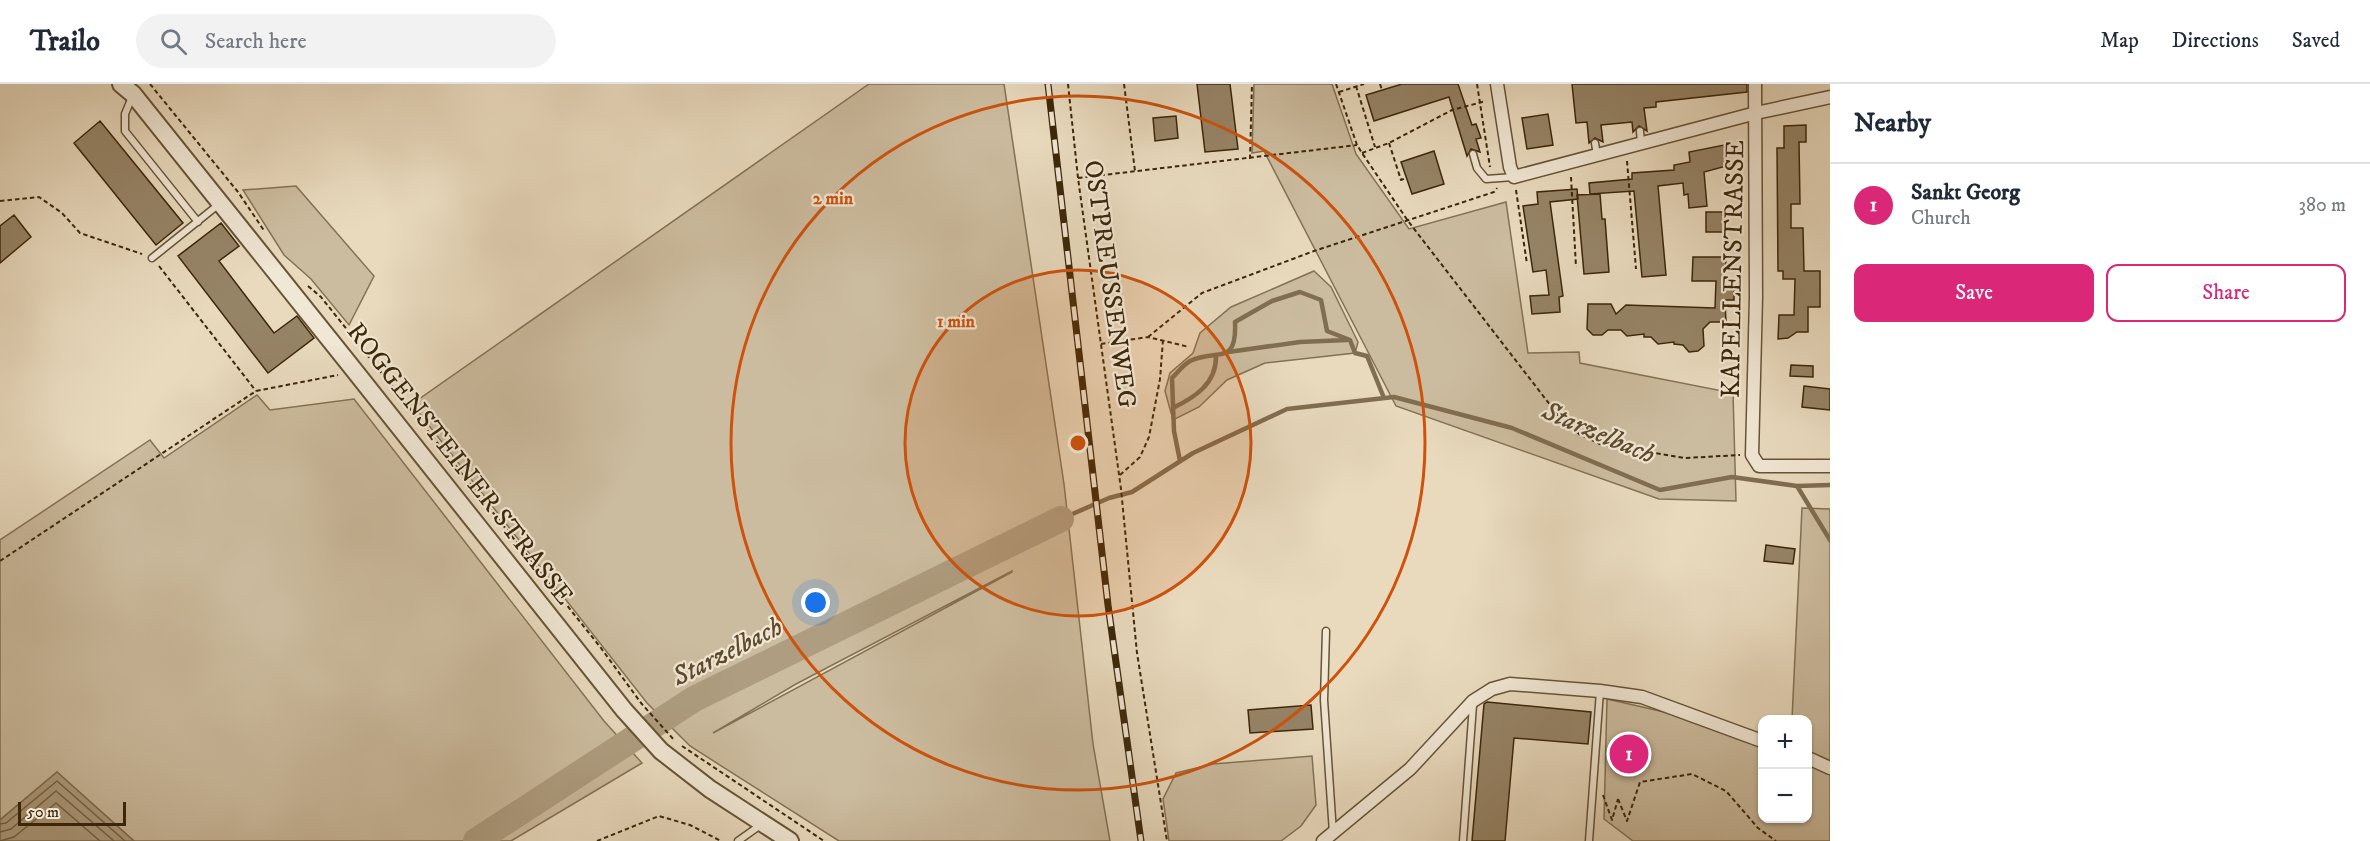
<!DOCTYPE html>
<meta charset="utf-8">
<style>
body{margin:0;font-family:"IM FELL DW Pica",serif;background:#f2f2f3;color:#1f2937}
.controls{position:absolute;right:18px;bottom:18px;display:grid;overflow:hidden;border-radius:12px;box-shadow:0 2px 4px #0004}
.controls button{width:54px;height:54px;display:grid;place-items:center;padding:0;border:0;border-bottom:2px solid #e0e1e3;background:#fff;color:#1f2937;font:30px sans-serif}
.scale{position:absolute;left:18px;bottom:15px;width:108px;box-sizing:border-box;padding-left:6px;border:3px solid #3c2709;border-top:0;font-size:16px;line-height:21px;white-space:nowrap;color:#3c2709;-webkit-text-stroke:4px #f1e7d5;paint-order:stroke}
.you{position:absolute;left:816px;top:519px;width:21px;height:21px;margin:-15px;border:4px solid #fff;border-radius:50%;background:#1a73e8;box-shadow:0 0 0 9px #1a73e833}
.badge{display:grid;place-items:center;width:39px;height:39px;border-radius:50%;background:#db2777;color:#fff;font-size:20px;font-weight:700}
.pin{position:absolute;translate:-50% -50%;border:3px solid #fff;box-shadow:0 2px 6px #0006}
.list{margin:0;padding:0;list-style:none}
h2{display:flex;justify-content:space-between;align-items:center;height:78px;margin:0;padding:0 24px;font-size:26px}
h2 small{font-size:20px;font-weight:400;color:#747a83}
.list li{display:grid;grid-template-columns:39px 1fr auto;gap:18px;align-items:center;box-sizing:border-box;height:84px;padding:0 24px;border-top:2px solid #e0e1e3}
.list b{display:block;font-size:22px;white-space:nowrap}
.list p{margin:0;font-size:20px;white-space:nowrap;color:#747a83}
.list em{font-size:20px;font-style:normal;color:#747a83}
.actions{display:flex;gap:12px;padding:18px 24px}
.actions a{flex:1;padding:14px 0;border:2px solid #db2777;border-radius:12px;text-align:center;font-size:21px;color:#db2777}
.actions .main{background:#db2777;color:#fff}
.icon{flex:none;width:33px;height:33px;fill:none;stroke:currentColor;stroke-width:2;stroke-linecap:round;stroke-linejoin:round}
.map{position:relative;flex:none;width:1830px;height:757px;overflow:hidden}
header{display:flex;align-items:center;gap:36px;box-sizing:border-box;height:84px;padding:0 30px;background:#fff;border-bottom:2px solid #e0e1e3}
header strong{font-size:28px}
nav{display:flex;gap:33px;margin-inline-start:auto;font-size:21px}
.search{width:420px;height:54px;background:#f2f2f3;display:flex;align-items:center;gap:15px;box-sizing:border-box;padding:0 21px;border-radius:33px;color:#747a83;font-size:22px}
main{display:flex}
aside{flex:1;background:#fff}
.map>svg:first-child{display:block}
.green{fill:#ccbc9f;stroke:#847254;stroke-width:1.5;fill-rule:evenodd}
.water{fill:#ae9d80;stroke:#806e50;stroke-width:1.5}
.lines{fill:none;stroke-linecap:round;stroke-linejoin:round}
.shore{stroke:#756244;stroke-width:1.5}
.stream{stroke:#806e50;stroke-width:4.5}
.river{stroke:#ae9d80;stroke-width:26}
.building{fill:#968467;stroke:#3c2709;stroke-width:1.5}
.service-casing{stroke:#675436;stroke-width:9}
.minor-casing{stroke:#675436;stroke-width:15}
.tertiary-casing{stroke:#675436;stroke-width:20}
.path{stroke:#3c2709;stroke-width:2;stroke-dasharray:4.5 3;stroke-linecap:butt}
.service{stroke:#f1e7d5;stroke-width:6}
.minor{stroke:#f1e7d5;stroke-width:12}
.tertiary{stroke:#f1e7d5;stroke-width:16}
.rail-casing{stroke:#3c2709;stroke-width:7}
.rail{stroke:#f1e7d5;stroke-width:4.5;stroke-dasharray:14;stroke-linecap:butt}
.ring{fill:none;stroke:#ce520c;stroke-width:3}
.labels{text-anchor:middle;stroke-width:4.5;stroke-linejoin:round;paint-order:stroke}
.street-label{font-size:26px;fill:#3c2709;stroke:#f1e7d5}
.water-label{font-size:27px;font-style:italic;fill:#5e4a2d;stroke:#f1e7d5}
.centre{fill:#ce520c;stroke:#f1e7d5;stroke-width:3}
.ring-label{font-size:18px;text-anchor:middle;font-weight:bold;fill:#ce520c;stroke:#f1e7d5;stroke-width:4.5;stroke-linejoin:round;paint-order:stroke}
</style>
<header>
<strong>Trailo</strong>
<div class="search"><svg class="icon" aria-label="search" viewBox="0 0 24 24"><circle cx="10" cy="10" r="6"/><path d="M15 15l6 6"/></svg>Search here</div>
<nav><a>Map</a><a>Directions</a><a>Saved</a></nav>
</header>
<main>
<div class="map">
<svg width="1830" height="757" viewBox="0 0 1830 757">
<rect width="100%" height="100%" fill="#e9dabe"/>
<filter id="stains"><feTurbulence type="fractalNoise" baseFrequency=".00333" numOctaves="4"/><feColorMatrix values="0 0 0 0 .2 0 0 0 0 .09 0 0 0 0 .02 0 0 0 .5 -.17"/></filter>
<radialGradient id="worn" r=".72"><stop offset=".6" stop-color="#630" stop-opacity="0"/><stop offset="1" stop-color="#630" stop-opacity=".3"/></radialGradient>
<path class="green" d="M869 0H1004L1064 400 1093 660 1110 757H839L690 662 647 619 412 320ZM1012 487V488L713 649 796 600Z
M1254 0H1332L1356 70 1409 145 1506 118 1528 269 1579 268 1580 279 1733 309 1736 417 1659 415 1396 322 1264 67 1252 69Z
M296 102 374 192 349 241 311 195 284 171 243 106Z
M1314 187 1331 203 1358 258 1355 269 1265 279 1227 296 1199 323 1173 336 1165 307 1170 289 1193 269 1200 249 1231 223Z
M257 311 270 326 354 315 604 637 642 679 511 757H134L57 688 0 736V456L150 356 164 374Z
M1802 424 1830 425V757H1633L1604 735 1607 615 1695 635 1762 661V734H1808V636L1792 635Z
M1312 672 1316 721 1301 742 1281 757H1169L1163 715 1176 689 1213 680Z"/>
<path class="water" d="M57 688 134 757H0V736Z"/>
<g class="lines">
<path class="shore" d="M0 740 6 739 57 697 125 757
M0 748 11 745 56 707 114 757
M0 757 14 753 56 719 100 757"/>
<path class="stream" d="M1228 268 1300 258 1347 256
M1173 324C1195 313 1216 300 1216 273
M1180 377 1174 347 1172 294C1178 288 1183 281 1190 277 1217 264 1237 283 1235 238L1272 217 1300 208 1321 216 1327 247 1350 256 1355 269 1367 272 1384 314
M1797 402 1830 456
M1061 435 1109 414 1132 408 1193 369 1287 325 1394 313 1512 344 1660 406 1732 393 1797 402 1830 401"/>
<path class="river" d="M476 757 694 615 1061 435"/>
</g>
<path class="building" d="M1197 0H1230L1238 65 1205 68Z
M1402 0H1458L1472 41 1476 40 1481 54 1476 55 1480 68 1471 65 1467 72 1449 13 1374 37 1366 11Z
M1572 0H1747V8L1656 18V23L1644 24 1647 47 1639 42 1633 48 1632 38 1601 41 1603 58 1595 54 1589 59 1587 38 1576 39Z
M1548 30 1553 61 1527 65 1522 34Z
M1176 32 1178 54 1155 57 1153 34Z
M100 37 183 139 156 161 74 59Z
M1806 41V58H1799L1800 120H1791V144H1803L1804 187H1820V223H1808V248H1797L1788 254 1778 255 1779 231H1794L1795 195H1783V187H1778L1777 64H1784V42Z
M1724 61 1730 81 1704 88 1707 122 1689 124 1688 110 1684 111 1683 99 1658 102 1666 191 1642 193 1634 107 1590 110 1589 99 1632 95V89L1674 86V81L1690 78 1689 68Z
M1434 67 1444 100 1412 110 1401 78Z
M1577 105 1578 115 1550 118 1563 212 1559 213 1560 228 1532 230 1530 212 1549 211 1546 186 1533 188 1523 122 1538 120 1537 108Z
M1600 110 1602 135H1605L1609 188 1584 190 1577 111Z
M1706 128H1725V148H1706Z
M14 131 31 153 0 179V142Z
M221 139 239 162 219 177 274 249 297 232 314 254 268 289 178 172Z
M1693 173H1726L1725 203H1734V216H1725L1726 238H1710L1703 245 1704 262 1698 267 1689 268 1683 261 1674 260V258L1658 260 1651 253H1644V250L1627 252 1621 246H1608L1602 251H1593L1587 245 1588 220H1611L1616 230 1626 221 1715 224 1716 197H1692Z
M1791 281 1813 282V293L1790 292Z
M1804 302 1830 305V326L1802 323Z
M1766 461 1795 465 1793 480 1764 477Z
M1487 618 1591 628 1588 660 1514 654 1505 757H1472L1484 620Z
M1311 621 1313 645 1250 649 1248 626Z
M1623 652 1647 671 1634 687 1610 669Z"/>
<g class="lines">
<g class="service-casing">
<path id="service" d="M132 13 125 30V47L198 138
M1640 47 1641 59
M1595 59 1597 71
M1473 70 1477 84 1486 95 1514 93
M152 174 218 121
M1326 547 1324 616 1333 749
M738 757 762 740
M1463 757 1473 621
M1589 757 1600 607"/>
</g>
<g class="minor-casing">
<path id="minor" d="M1497 0 1510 83 1514 93 1756 29 1830 13
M1755 0 1756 213 1752 371 1759 382H1830
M1808 674 1830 684
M1323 757 1410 685 1473 617 1492 605 1510 600 1600 607 1642 613 1762 657"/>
</g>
<g class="tertiary-casing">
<path id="tertiary" d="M121 0 133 10 350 281 624 626 661 667 710 705 790 757"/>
</g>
<path class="path" d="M150 0 238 108 265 148
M1068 0 1078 94 1121 405 1137 569 1167 757
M1124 0 1135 87
M1336 0 1357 61 1362 69 1408 137 1561 335 1579 350 1600 360 1685 374 1740 371
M1380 0 1382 6
M1477 0 1490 83
M1356 2 1375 63
M1339 8 1364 0
M1389 59 1401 96 1406 94
M1362 69 1389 59 1452 26 1486 17
M1250 75 1252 0
M1627 77 1636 185
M1571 93 1576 183
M1078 94 1357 61
M1516 106 1527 180
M0 117 39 113 62 129 80 149 142 170
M159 182 256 307
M308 202 321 213 601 564 641 619 675 657
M1148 253 1202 209 1314 167 1494 108 1497 104
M1101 260 1148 253 1189 263
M1120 391 1140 373 1149 353 1160 295 1163 256
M0 477 256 307 338 291
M682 662 824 757
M1603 711 1612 736 1618 715
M1618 715 1627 737 1640 698 1692 690 1726 707 1758 744 1776 757
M597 757 659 732 690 741 721 757"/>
<use href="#service" class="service"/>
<use href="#minor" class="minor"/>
<use href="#tertiary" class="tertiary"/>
<g class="rail-casing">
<path id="rail" d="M1048 0 1108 521 1141 757"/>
</g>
<use href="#rail" class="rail"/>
</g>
<circle cx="1078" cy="359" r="173" fill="#ce520c" fill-opacity=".12"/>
<g class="ring">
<circle cx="1078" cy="359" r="173"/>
<circle cx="1078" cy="359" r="347"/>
</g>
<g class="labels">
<g class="street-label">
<text transform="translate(1732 185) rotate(-89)" y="9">KAPELLENSTRASSE</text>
<text transform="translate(1111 200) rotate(82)" y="9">OSTPREUSSENWEG</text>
<text transform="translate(461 379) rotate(52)" y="9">ROGGENSTEINER STRASSE</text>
</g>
<g class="water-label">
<text transform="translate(1599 348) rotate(23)" y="9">Starzelbach</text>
<text transform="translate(727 567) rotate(-27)" y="9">Starzelbach</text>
</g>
</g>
<circle cx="1078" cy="359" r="9" class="centre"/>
<g class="ring-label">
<text x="833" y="120">2 min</text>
<text x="956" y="243">1 min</text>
</g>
<rect width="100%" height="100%" filter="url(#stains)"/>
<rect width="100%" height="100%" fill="url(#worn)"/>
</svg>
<div class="controls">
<button>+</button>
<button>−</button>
</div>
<div class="scale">50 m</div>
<div class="you"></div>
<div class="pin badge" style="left:1629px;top:670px">1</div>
</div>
<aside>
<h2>Nearby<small></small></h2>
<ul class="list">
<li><span class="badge">1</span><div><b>Sankt Georg</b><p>Church</p></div><em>380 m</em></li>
</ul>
<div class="actions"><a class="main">Save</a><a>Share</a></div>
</aside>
</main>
